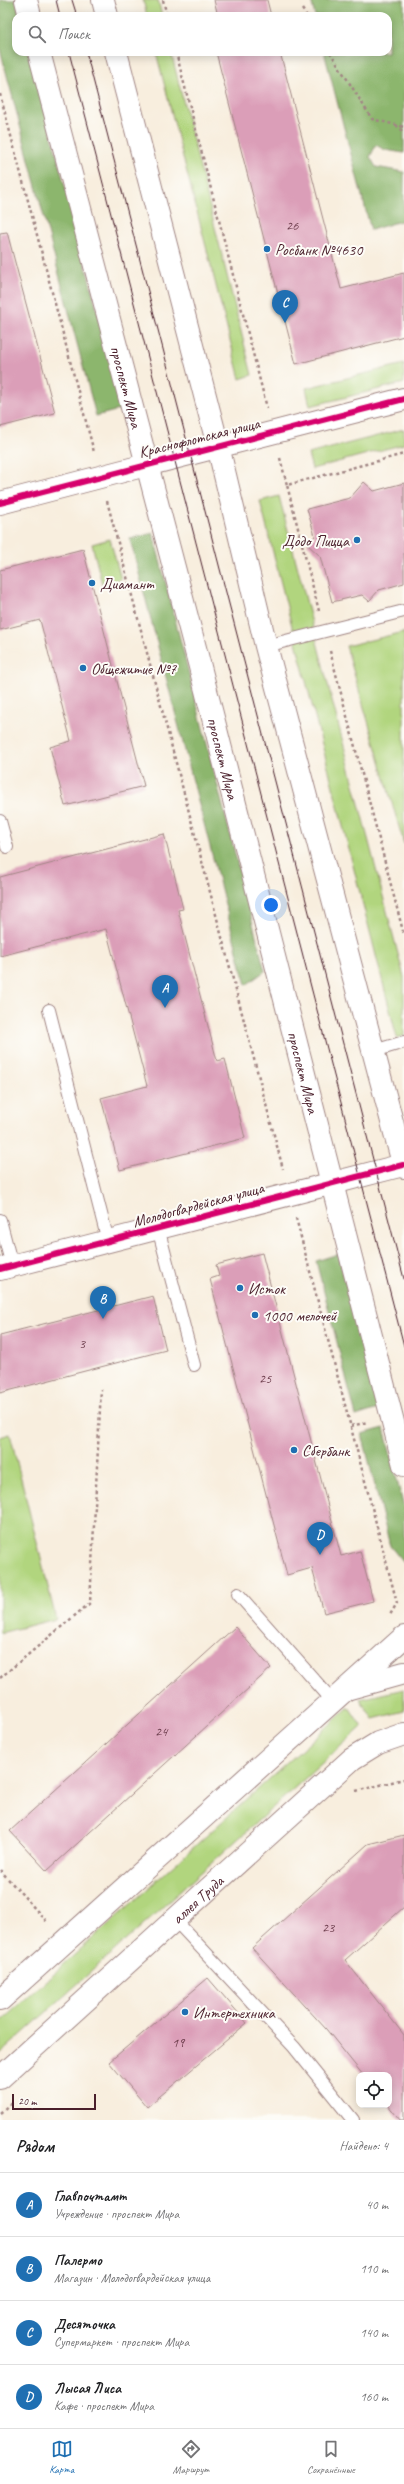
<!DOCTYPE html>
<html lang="ru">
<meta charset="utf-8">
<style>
body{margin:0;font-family:Caveat,sans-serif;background:#f2f2f2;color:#202124}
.controls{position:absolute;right:12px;bottom:12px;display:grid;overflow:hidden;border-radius:8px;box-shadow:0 2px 10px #0003}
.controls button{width:36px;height:36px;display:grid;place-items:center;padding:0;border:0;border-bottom:1px solid #e0e0e0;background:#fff;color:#202124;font:20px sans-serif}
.scale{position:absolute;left:12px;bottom:10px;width:84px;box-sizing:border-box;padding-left:4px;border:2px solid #4a1f2b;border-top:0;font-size:11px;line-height:14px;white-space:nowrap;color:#4a1f2b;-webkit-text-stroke:3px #fdfcf7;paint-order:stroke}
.you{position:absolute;left:271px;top:905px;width:14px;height:14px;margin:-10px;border:3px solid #fff;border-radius:50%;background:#1a73e8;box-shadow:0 0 0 6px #1a73e833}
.badge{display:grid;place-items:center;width:26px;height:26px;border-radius:50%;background:#1f6fb2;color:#fff;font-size:13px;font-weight:700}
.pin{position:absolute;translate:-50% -33px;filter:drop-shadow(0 1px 2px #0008)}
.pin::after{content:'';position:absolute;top:21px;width:14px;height:12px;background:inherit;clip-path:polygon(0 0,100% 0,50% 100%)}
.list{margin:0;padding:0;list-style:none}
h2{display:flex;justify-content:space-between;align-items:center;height:52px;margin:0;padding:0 16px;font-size:17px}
h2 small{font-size:13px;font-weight:400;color:#757577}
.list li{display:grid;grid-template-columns:26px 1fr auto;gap:12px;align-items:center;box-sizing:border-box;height:64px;padding:0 16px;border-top:1px solid #e0e0e0}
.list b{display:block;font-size:15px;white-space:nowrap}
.list p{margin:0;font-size:13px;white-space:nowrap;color:#757577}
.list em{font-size:13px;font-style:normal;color:#757577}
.icon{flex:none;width:22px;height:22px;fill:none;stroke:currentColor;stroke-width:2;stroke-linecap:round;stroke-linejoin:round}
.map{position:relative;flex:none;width:404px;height:2120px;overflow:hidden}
.search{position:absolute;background:#fff;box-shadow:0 2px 10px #0003;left:12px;right:12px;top:12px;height:44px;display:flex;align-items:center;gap:10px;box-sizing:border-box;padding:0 14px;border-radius:12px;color:#757577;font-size:15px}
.sheet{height:308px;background:#fff}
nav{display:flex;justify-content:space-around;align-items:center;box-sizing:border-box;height:56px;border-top:1px solid #e0e0e0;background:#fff;font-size:11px;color:#757577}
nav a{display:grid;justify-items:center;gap:2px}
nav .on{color:#1f6fb2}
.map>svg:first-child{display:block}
.green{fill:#b1d57e;stroke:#7e7a54}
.forest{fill:#8cb66d;stroke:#6b6a4c}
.building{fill:#db9eb8}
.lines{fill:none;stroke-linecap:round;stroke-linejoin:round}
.lane-casing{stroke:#a18684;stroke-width:14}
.street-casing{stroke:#a18684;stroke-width:24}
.secondary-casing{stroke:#a18684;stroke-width:24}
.path{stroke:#a18684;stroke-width:2.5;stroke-dasharray:3 3;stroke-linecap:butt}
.lane{stroke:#fff;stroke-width:12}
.street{stroke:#fff;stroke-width:22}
.secondary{stroke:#fff;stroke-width:22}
.tram{stroke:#4a1f2b;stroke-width:1}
.cycleway-casing{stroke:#fdfcf7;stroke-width:8}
.cycleway{stroke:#d6006c;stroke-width:6}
.poi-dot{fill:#1f6fb2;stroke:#fdfcf7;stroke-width:1.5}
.labels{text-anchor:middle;stroke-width:4;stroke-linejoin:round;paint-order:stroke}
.number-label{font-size:14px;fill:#6e3f4e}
.poi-label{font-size:16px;fill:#4a1f2b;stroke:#fdfcf7;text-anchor:start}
.street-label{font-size:16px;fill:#4a1f2b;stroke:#fdfcf7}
</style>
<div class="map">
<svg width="404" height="2120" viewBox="0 0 404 2120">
<rect width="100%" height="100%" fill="#fdfcf7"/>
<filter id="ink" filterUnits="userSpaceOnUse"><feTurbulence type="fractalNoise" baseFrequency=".025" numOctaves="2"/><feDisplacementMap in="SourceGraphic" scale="8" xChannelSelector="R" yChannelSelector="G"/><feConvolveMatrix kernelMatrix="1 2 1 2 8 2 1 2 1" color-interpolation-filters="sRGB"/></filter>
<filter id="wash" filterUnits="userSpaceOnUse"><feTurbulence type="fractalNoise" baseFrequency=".012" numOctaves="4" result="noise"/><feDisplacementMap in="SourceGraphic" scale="16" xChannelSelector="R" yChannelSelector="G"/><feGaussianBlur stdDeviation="0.9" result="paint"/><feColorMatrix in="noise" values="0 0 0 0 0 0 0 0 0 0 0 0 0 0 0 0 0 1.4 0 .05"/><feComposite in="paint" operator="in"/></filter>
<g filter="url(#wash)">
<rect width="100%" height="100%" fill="#f8eede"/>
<path class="green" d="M143 0H158L162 16H147Z
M156 52H171L252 375 240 379Z
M404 364V383L310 406 306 388Z
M404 429V444L312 469 308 454Z
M279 496 404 977V1036L397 1038 260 501Z
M110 539 121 579 102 584 92 544Z
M404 632V844L346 646Z
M10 1434 56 1619 0 1633V1437Z
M404 1689V1711L373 1719 360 1699Z
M349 1707 362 1727 0 2054V2022Z"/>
<path class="forest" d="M0 0H16L20 16H16V52H30L123 409 96 416 0 49Z
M311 0H404V153L385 150 376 145 370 157 376 167 404 172V220L371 230 324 52H388V16H315Z
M153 533 265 971 246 985 130 539Z
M338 1254 378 1409 356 1416 316 1261Z
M384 1428 404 1508V1563L390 1546 362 1434Z"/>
<g id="blocks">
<path class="building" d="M214 0H267L271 16H207L217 12Z
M216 52H280L341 289 404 273V336L296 364Z
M7 232 55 413 0 427V233Z
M364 482 374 491 404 483V583L379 590 369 601 362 595 332 602 320 556 307 544 315 536 307 509 350 498Z
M83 549 144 786 65 806 50 747 71 741 40 620 0 630V570Z
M164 834 183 909 178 910 217 1061 225 1059 245 1138 120 1170 101 1098 147 1086 106 929 0 956V877Z
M262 1253 341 1556 360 1551 373 1601 324 1613 312 1568 287 1575 210 1279 219 1276 216 1265Z
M153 1296 166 1350 0 1393V1335Z
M235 1627 271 1668 47 1871 10 1831Z
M404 1835V1907L345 1960 404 2035V2120H400L388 2105 389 2075H363L326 2029 252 1948 368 1844Z
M208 1978 247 2023 147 2107 109 2062Z"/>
</g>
</g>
<g filter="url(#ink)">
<use href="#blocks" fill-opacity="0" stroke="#a18684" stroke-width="1"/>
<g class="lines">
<g class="lane-casing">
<path id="lane" d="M266 646 404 611
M0 821 7 847
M49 1010 108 1241
M374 1051 404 1042
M0 1220 12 1266
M158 1228 194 1365
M238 1594 332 1700
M175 1920 294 2047 353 2120"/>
</g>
<g class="street-casing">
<path id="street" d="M0 503 146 465
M0 1269 403 1165"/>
</g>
<g class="secondary-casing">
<g id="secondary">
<path d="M26 0 30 16"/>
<path d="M103 0 107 16"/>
<path id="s1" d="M39 52 199 663 404 1465"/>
<path d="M116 52 218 446 266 646 404 1167"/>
<path d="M146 465 404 399"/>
<path d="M350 1688 404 1673"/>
<path d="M0 2000 404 1637"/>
<path id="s2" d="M0 2078 352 1759 378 1743 404 1734"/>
</g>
</g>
<path class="path" d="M163 0 167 16
M302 9 307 16
M176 52 267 408
M330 52 372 119 404 127
M0 94 94 452
M396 125 404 133
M280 458 287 485
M107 501 283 1169
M319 611 287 485 404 454
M330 651 404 935
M296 1218 397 1603 390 1615
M351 1426 368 1422
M0 1678 90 1603 101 1389
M356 1791 404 1779
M0 1870 48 1923
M0 2113 12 2102"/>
<use href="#lane" class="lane"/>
<use href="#street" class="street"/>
<use href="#secondary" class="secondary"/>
<path class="tram" d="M56 0 60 16
M72 0 77 16
M69 52 404 1346
M86 52 404 1279"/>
<g class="cycleway-casing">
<path id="cycleway" d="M0 503 404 399
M0 1269 403 1165"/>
</g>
<use href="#cycleway" class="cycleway"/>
</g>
</g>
<g class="poi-dot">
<circle cx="267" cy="249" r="4"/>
<circle cx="357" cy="540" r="4"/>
<circle cx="92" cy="583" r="4"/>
<circle cx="83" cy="668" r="4"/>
<circle cx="240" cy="1288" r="4"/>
<circle cx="255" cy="1315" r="4"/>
<circle cx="294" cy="1450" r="4"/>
<circle cx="185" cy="2012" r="4"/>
</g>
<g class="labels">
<g class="number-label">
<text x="292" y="230">26</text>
<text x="82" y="1348">3</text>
<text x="265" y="1383">25</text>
<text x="161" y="1736">24</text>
<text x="328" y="1932">23</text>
<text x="178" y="2047">19</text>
</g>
<g class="poi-label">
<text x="275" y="255">Росбанк №4630</text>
<text x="349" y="546" text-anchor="end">Додо Пицца</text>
<text x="100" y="589">Диамант</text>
<text x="91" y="674">Общежитие №7</text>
<text x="248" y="1294">Исток</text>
<text x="263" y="1321">1000 мелочей</text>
<text x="302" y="1456">Сбербанк</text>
<text x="193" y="2018">Интертехника</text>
</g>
<g class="street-label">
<text dy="6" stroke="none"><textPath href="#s1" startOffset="346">проспект Мира</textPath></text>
<text transform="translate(199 437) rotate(-14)" y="6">Краснофлотская улица</text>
<text dy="6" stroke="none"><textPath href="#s1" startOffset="730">проспект Мира</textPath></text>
<text dy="6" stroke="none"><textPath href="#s1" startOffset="1054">проспект Мира</textPath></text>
<text transform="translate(198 1204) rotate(-15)" y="6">Молодогвардейская улица</text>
<text dy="6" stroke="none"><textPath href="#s2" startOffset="266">аллея Труда</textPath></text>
</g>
</g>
</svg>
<div class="controls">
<button><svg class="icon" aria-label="locate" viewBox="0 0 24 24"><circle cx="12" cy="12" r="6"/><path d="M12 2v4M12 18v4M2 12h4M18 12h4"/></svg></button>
</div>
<div class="scale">20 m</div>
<div class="you"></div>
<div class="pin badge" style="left:165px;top:1008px">A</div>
<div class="pin badge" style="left:103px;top:1319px">B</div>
<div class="pin badge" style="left:285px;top:323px">C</div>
<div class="pin badge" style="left:320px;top:1555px">D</div>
<div class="search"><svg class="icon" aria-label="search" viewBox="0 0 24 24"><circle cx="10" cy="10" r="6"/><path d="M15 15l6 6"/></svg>Поиск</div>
</div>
<section class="sheet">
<h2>Рядом<small>Найдено: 4</small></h2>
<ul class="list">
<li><span class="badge">A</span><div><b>Главпочтамт</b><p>Учреждение · проспект Мира</p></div><em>40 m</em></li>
<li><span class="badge">B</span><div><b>Палермо</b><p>Магазин · Молодогвардейская улица</p></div><em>110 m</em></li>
<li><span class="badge">C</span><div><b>Десяточка</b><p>Супермаркет · проспект Мира</p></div><em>140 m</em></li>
<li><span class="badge">D</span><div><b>Лысая Лиса</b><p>Кафе · проспект Мира</p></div><em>160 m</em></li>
</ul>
</section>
<nav>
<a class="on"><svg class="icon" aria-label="map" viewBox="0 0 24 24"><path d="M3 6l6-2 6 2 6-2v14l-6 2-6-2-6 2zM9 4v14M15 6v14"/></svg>Карта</a>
<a><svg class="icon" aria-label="directions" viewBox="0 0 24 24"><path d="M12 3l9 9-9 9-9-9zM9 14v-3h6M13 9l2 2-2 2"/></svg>Маршрут</a>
<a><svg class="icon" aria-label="saved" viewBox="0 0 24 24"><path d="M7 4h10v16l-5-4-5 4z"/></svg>Сохранённые</a>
</nav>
